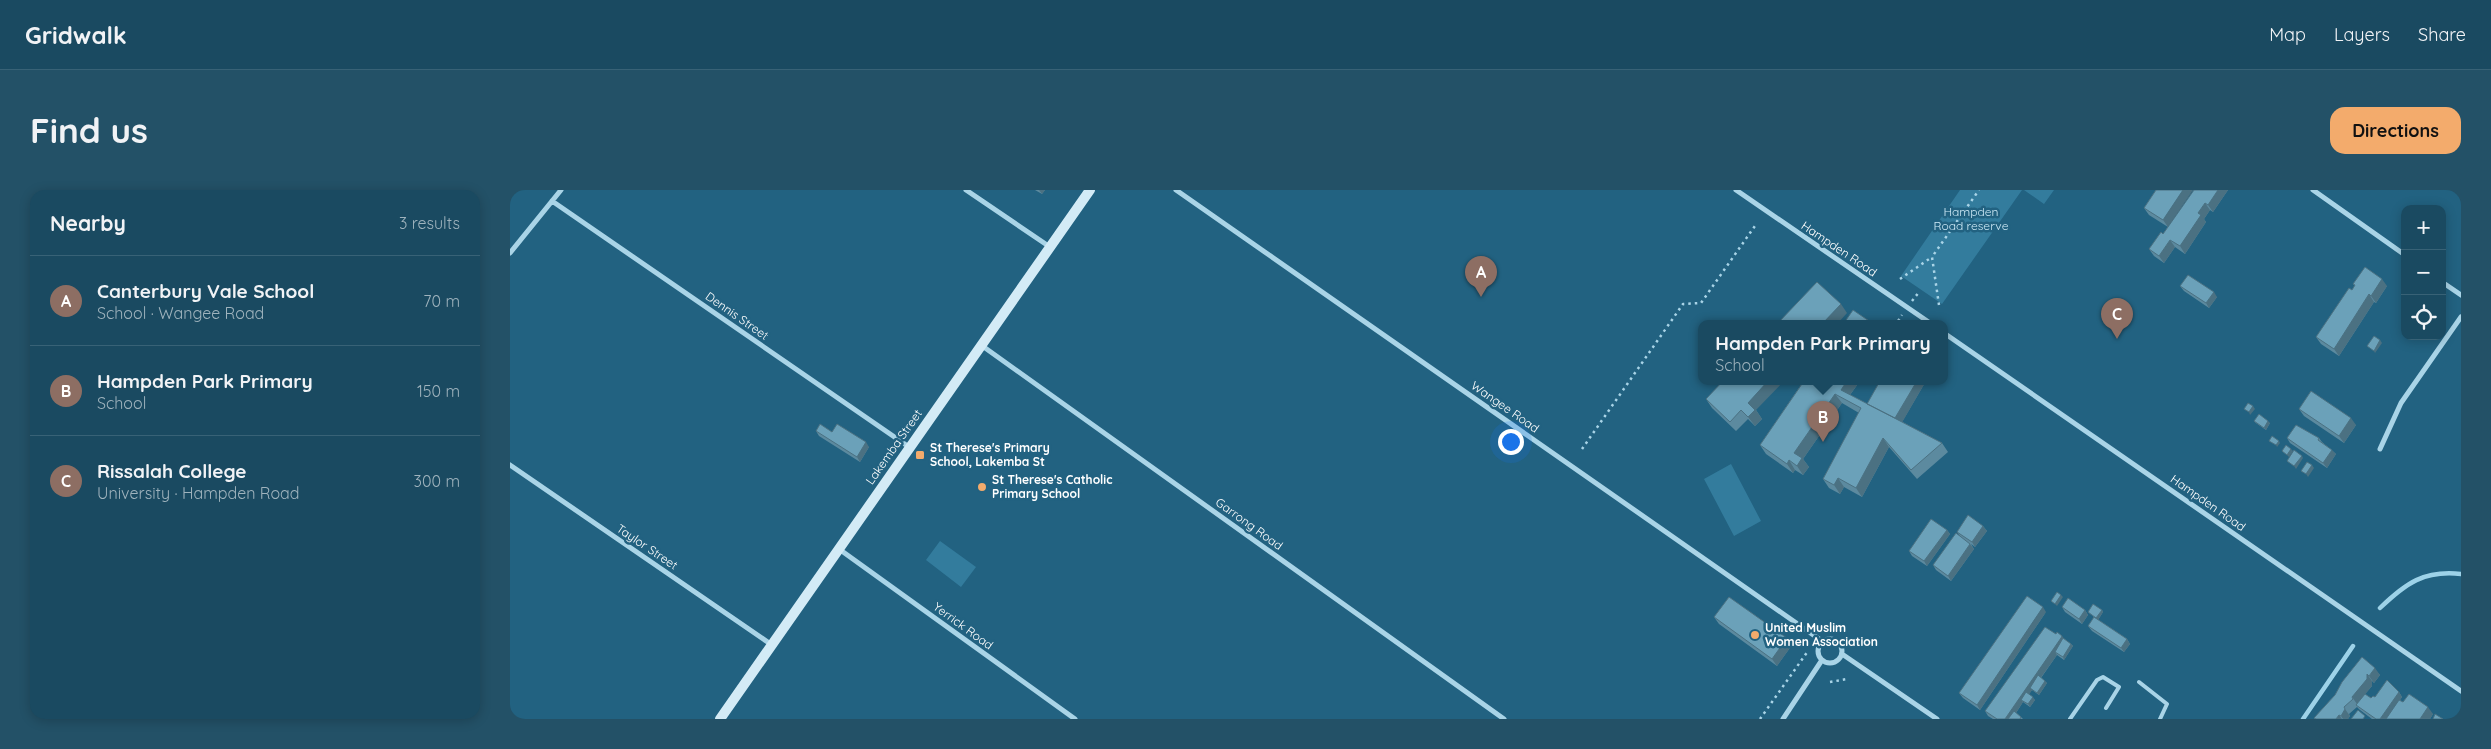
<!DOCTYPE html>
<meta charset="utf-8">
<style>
body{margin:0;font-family:Quicksand,sans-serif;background:#235167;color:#f1f3f6}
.controls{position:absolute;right:15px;top:15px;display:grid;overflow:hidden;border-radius:10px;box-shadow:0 2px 12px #0003}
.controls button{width:45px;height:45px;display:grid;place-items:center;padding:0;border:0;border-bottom:1px solid #386276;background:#1a4a61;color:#f1f3f6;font:25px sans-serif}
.you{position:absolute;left:1000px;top:251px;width:18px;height:18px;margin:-12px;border:4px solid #fff;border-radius:50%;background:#1a73e8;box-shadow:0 0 0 8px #1a73e833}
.badge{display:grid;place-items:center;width:32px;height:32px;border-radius:50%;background:#f3ab6c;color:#fff;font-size:16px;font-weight:700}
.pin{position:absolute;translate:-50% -41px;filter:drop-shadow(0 1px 2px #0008)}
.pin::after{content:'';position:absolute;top:26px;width:18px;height:15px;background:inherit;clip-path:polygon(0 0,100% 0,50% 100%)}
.popup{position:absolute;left:1188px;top:130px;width:250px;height:65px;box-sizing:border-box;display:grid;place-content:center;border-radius:10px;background:#1a4a61;filter:drop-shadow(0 1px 4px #0005);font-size:16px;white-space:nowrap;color:#9fb3bd}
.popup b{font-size:19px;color:#f1f3f6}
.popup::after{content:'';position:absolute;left:50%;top:100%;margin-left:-10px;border:10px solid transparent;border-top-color:#1a4a61}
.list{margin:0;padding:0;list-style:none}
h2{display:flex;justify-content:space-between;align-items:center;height:65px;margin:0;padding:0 20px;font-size:21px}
h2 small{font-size:16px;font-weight:400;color:#9fb3bd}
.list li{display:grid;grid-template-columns:32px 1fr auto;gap:15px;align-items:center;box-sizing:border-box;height:90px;padding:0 20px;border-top:1px solid #386276}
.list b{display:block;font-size:19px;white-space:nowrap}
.list p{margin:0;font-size:16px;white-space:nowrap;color:#9fb3bd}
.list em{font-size:16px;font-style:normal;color:#9fb3bd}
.icon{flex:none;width:28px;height:28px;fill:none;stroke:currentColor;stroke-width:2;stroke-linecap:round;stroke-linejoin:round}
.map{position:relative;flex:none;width:1951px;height:529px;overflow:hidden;border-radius:15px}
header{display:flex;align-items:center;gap:30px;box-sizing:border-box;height:70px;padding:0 25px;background:#1a4a61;border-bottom:1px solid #386276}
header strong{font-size:24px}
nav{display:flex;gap:28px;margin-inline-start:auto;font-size:18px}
.intro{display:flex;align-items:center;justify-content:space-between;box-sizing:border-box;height:120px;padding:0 30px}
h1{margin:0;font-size:35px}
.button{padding:12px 22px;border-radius:15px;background:#f3ab6c;color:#111;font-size:18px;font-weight:700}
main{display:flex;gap:30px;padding:0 30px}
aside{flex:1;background:#1a4a61;border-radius:15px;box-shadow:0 2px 12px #0003}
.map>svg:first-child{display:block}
.green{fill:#337c9d}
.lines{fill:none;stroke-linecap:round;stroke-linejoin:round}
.stream{stroke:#9dd2e8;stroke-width:4.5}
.path{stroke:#a9d4e7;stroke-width:2.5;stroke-dasharray:2.5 4;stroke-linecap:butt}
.service{stroke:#a9d4e7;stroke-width:4}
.minor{stroke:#a9d4e7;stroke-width:5}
.secondary{stroke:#d3ebf6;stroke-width:10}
.wall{fill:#5c8a9f}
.shaded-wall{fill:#4b7182}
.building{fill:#6ba1b9;stroke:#4b7182}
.poi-dot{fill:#f3ab6c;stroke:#226281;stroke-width:2}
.labels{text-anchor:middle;stroke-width:5;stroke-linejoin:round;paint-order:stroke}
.park-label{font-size:12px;fill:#cde9f6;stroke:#226281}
.street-label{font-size:12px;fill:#fff;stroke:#226281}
.poi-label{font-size:12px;font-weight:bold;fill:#fff;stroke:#226281;text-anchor:start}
</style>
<header>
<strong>Gridwalk</strong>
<nav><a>Map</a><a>Layers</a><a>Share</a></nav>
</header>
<div class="intro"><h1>Find us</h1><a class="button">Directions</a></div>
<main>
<aside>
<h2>Nearby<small>3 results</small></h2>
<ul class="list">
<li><span class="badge" style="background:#8d6e63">A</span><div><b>Canterbury Vale School</b><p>School · Wangee Road</p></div><em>70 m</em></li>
<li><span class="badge" style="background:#8d6e63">B</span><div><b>Hampden Park Primary</b><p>School</p></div><em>150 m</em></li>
<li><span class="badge" style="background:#8d6e63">C</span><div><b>Rissalah College</b><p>University · Hampden Road</p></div><em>300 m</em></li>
</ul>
</aside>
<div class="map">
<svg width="1951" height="529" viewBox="0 0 1951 529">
<rect width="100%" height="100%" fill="#226281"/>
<path class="green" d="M1450 0H1512L1432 114 1391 86Z
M1514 0H1544L1534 14Z
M1221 274 1251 331 1224 346 1194 289Z
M430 351 466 377 451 397 416 370Z"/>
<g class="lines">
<path class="stream" d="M1870 418C1896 393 1914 380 1951 384
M1793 529 1843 456"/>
<path class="path" d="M1390 89 1422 67
M1402 111 1409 102
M1429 115 1422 67 1469 0
M1388 131 1392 125
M1072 259 1173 114 1191 113 1247 33
M1320 492 1337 489
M1250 529 1298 461"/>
<path class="service" d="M1629 492 1657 514 1650 529
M1560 529 1587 490 1593 487 1609 497 1596 518"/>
<path class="minor" d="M456 0 540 57
M666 0 1312 451
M1226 0 1420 133
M1803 0 1895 65
M42 11 399 257
M0 63 51 0
M1932 92 1951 105
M1434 143 1951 501
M471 155 994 529
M1870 259 1891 213 1951 127
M0 275 262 455
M329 359 565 529
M1308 461a12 12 0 1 1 24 0a12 12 0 1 1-24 0Z
M1332 464 1427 529
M1273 529 1312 470"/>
<path class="secondary" d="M210 529 580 0"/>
</g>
<path class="wall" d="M525 0H535L532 4Z
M1646 0 1658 37 1639 25 1634 18Z
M1684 0H1718L1703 22 1700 20 1694 29 1696 32 1675 64 1665 57 1654 73 1644 66 1639 59 1653 44Z
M1843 94 1877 96 1866 113 1864 112 1829 166 1811 154 1806 147 1842 100 1845 96Z
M1670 96 1707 107 1699 118 1674 101Z
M1291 191H1350L1340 205 1357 214 1416 191 1392 232 1432 253 1438 262 1407 289 1379 257 1352 307 1334 297 1330 304 1319 298 1313 289 1349 223 1332 213 1293 269 1299 277 1293 285 1285 280 1283 283 1256 264 1250 255 1293 192Z
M1196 209 1246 220 1252 229 1245 236 1238 229 1226 241 1202 218Z
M1789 219 1846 235 1834 253 1794 226Z
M1744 231 1760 233 1756 240 1746 233Z
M306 241 322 242 359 257 350 272 309 246Z
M1777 248H1809L1812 252 1826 264 1817 278 1780 253Z
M1473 336 1477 341 1465 357 1461 354 1464 359 1441 391 1426 380 1423 375 1450 346 1447 342Z
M1437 340 1440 344 1417 376 1402 366 1399 361Z
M1552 417 1575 420 1578 425 1572 434 1555 422Z
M1592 420 1593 422 1588 430 1617 449 1620 454 1614 462 1582 441 1578 436 1584 427 1578 422Z
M1536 422 1470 520 1453 508 1449 503Z
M1204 427 1282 455 1267 476 1209 434Z
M1546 444 1561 454 1563 456 1554 470 1547 465 1531 488 1537 493 1529 505 1522 500 1519 504 1525 510 1520 517 1513 512 1506 523 1511 527 1513 529H1483L1478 526 1475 521Z
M1852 467 1870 485 1864 493 1862 491V496L1855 504 1861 508 1889 502 1892 507 1890 510 1893 512 1923 524 1920 529H1862L1850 520 1847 517 1839 524 1840 526 1838 529H1805L1804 528 1825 505Z"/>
<path class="shaded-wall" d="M529 0H535L532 4Z
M1673 0H1683L1658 37 1653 30Z
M1708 0H1718L1703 22 1698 15Z
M1695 13 1700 20 1694 29 1696 32 1675 64 1670 56 1688 23Z
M1660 50 1665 57 1654 73 1649 66Z
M1872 89 1877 96 1866 113 1861 106Z
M1704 102 1707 107 1699 118 1696 113Z
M1859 104 1864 112 1829 166 1824 159Z
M1331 114 1337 123 1328 133H1313Z
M1870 150 1872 153 1865 163 1864 161Z
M1258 191H1274L1246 220 1252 229 1245 236 1238 227V213Z
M1337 191H1350L1337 209 1331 200Z
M1407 191H1416L1390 236 1385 228Z
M1325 204 1332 213 1293 269 1299 277 1293 285 1287 276 1284 263Z
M1743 216 1745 219 1740 225 1739 222Z
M1841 228 1846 235 1834 253 1829 246Z
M1758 231 1760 233 1756 240 1754 238Z
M1373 248 1379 257 1352 307 1346 298Z
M1769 251 1770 253 1767 257 1766 255Z
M356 252 359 257 350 272 347 267Z
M1781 259 1783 261 1779 267 1777 265Z
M1822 260 1826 264 1817 278 1813 273Z
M1792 266 1793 268 1786 279 1784 276Z
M1279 270 1285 280 1283 283 1277 274Z
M1802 275 1804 278 1798 287 1796 284Z
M1328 288 1334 297 1330 304 1324 295Z
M1473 336 1477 341 1465 357 1462 352Z
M1437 340 1440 344 1417 376 1414 371Z
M1460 354 1464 359 1441 391 1438 386Z
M1551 405 1553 407 1547 416 1545 414Z
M1533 417 1536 422 1470 520 1467 515Z
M1575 420 1578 425 1572 434 1569 429Z
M1592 420 1593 422 1588 430 1586 428Z
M1552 446 1555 450 1545 462 1547 465 1522 500 1520 498 1522 500 1514 512 1511 510 1513 512 1502 529H1495Z
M1277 448 1282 455 1267 476 1262 469Z
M1617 449 1620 454 1614 462 1611 458Z
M1561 454 1563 456 1554 470 1553 467Z
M1865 478 1870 485 1864 493 1859 486Z
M1857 484 1862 491V496L1847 514 1842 507Z
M1535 491 1537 493 1529 505 1527 503Z
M1889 502 1892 507 1877 529H1870Z
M1523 507 1525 510 1520 517 1518 514Z
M1918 517 1923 524 1920 529H1910Z
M1835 519 1840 526 1838 529H1833L1831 526Z
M1829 525 1832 529H1826Z"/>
<path class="building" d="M1646 0H1673L1653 30 1634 18Z
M1684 0H1708L1698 15 1695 13 1688 23 1691 25 1670 56 1660 50 1649 66 1639 59 1651 42 1653 44Z
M1855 77 1872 89 1861 106 1859 104 1824 159 1806 147 1839 98 1842 100 1845 95 1843 94Z
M1678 85 1704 102 1696 113 1670 96Z
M1307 92 1331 114 1313 133H1268Z
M1343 120 1362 133H1334Z
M1864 146 1870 150 1864 161 1857 156Z
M1213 191H1258L1238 213 1245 220 1238 227 1231 220 1220 232 1196 209Z
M1294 191H1337L1331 200 1432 253 1401 280 1373 248 1346 298 1328 288 1324 295 1313 289 1351 218 1325 204 1284 263 1292 268 1287 276 1279 270 1277 274 1250 255Z
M1370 191H1407L1385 228 1357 214Z
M1801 201 1841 228 1829 246 1789 219Z
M1738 213 1743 216 1739 222 1734 219Z
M1749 224 1758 231 1754 238 1744 231Z
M310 234 322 242 327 234 356 252 347 267 306 241Z
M1786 235 1809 248 1808 250 1822 260 1813 273 1777 248Z
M1762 246 1769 251 1766 255 1759 251Z
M1776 255 1781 259 1777 265 1772 261Z
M1784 260 1792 266 1784 276 1777 271Z
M1797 272 1802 275 1796 284 1791 281Z
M1458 325 1473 336 1462 352 1447 342Z
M1421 329 1437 340 1414 371 1399 361Z
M1446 343 1460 354 1438 386 1423 375Z
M1547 402 1551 405 1545 414 1541 411Z
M1517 406 1533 417 1467 515 1449 503Z
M1219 407 1277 448 1262 469 1204 427Z
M1558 408 1575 420 1569 429 1552 417Z
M1583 414 1592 420 1586 428 1578 422Z
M1584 427 1617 449 1611 458 1578 436Z
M1535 437 1546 444 1547 442 1552 446 1551 448 1495 529H1487L1475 521Z
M1553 448 1561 454 1553 467 1545 462Z
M1852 467 1865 478 1859 486 1857 484V489L1842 507 1843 509 1834 517 1835 519 1831 526 1829 525 1826 529H1806L1804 528 1825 505 1832 492Z
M1528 485 1535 491 1527 503 1520 498Z
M1877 490 1889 502 1870 529H1866L1846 515 1855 504 1861 508 1863 506 1865 507Z
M1516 502 1523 507 1518 514 1511 510Z
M1899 504 1918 517 1910 529H1876L1889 510 1893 512Z
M1848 520 1855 526 1853 529H1841Z
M1504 521 1511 527 1510 529H1498Z
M1925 524 1933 529H1923Z"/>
<g class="poi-dot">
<rect x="405" y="260" width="10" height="10" rx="2.5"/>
<circle cx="472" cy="297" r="5"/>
<circle cx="1245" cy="445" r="5"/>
</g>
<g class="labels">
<g class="park-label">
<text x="1461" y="26">Hampden<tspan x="1461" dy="14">Road reserve</tspan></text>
</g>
<g class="street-label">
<text transform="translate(1329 59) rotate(34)" y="4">Hampden Road</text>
<text transform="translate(227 126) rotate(35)" y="4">Dennis Street</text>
<text transform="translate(995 217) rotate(35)" y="4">Wangee Road</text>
<text transform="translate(384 257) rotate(-55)" y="4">Lakemba Street</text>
<text transform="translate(1698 313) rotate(35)" y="4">Hampden Road</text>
<text transform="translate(739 334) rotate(36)" y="4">Garrong Road</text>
<text transform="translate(137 357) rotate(34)" y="4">Taylor Street</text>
<text transform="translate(453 436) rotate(36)" y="4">Yerrick Road</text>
</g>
<g class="poi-label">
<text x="420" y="262">St Therese's Primary<tspan x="420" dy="14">School, Lakemba St</tspan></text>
<text x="482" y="294">St Therese's Catholic<tspan x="482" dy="14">Primary School</tspan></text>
<text x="1255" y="442">United Muslim<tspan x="1255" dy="14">Women Association</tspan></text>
</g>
</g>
</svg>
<div class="controls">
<button>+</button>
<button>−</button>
<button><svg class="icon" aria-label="locate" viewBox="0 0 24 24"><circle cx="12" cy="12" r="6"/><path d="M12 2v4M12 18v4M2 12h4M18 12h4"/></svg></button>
</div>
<div class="you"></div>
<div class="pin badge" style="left:971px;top:107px;background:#8d6e63">A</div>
<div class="pin badge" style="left:1313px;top:252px;background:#8d6e63">B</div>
<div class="popup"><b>Hampden Park Primary</b>School</div>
<div class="pin badge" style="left:1607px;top:149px;background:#8d6e63">C</div>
</div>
</main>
